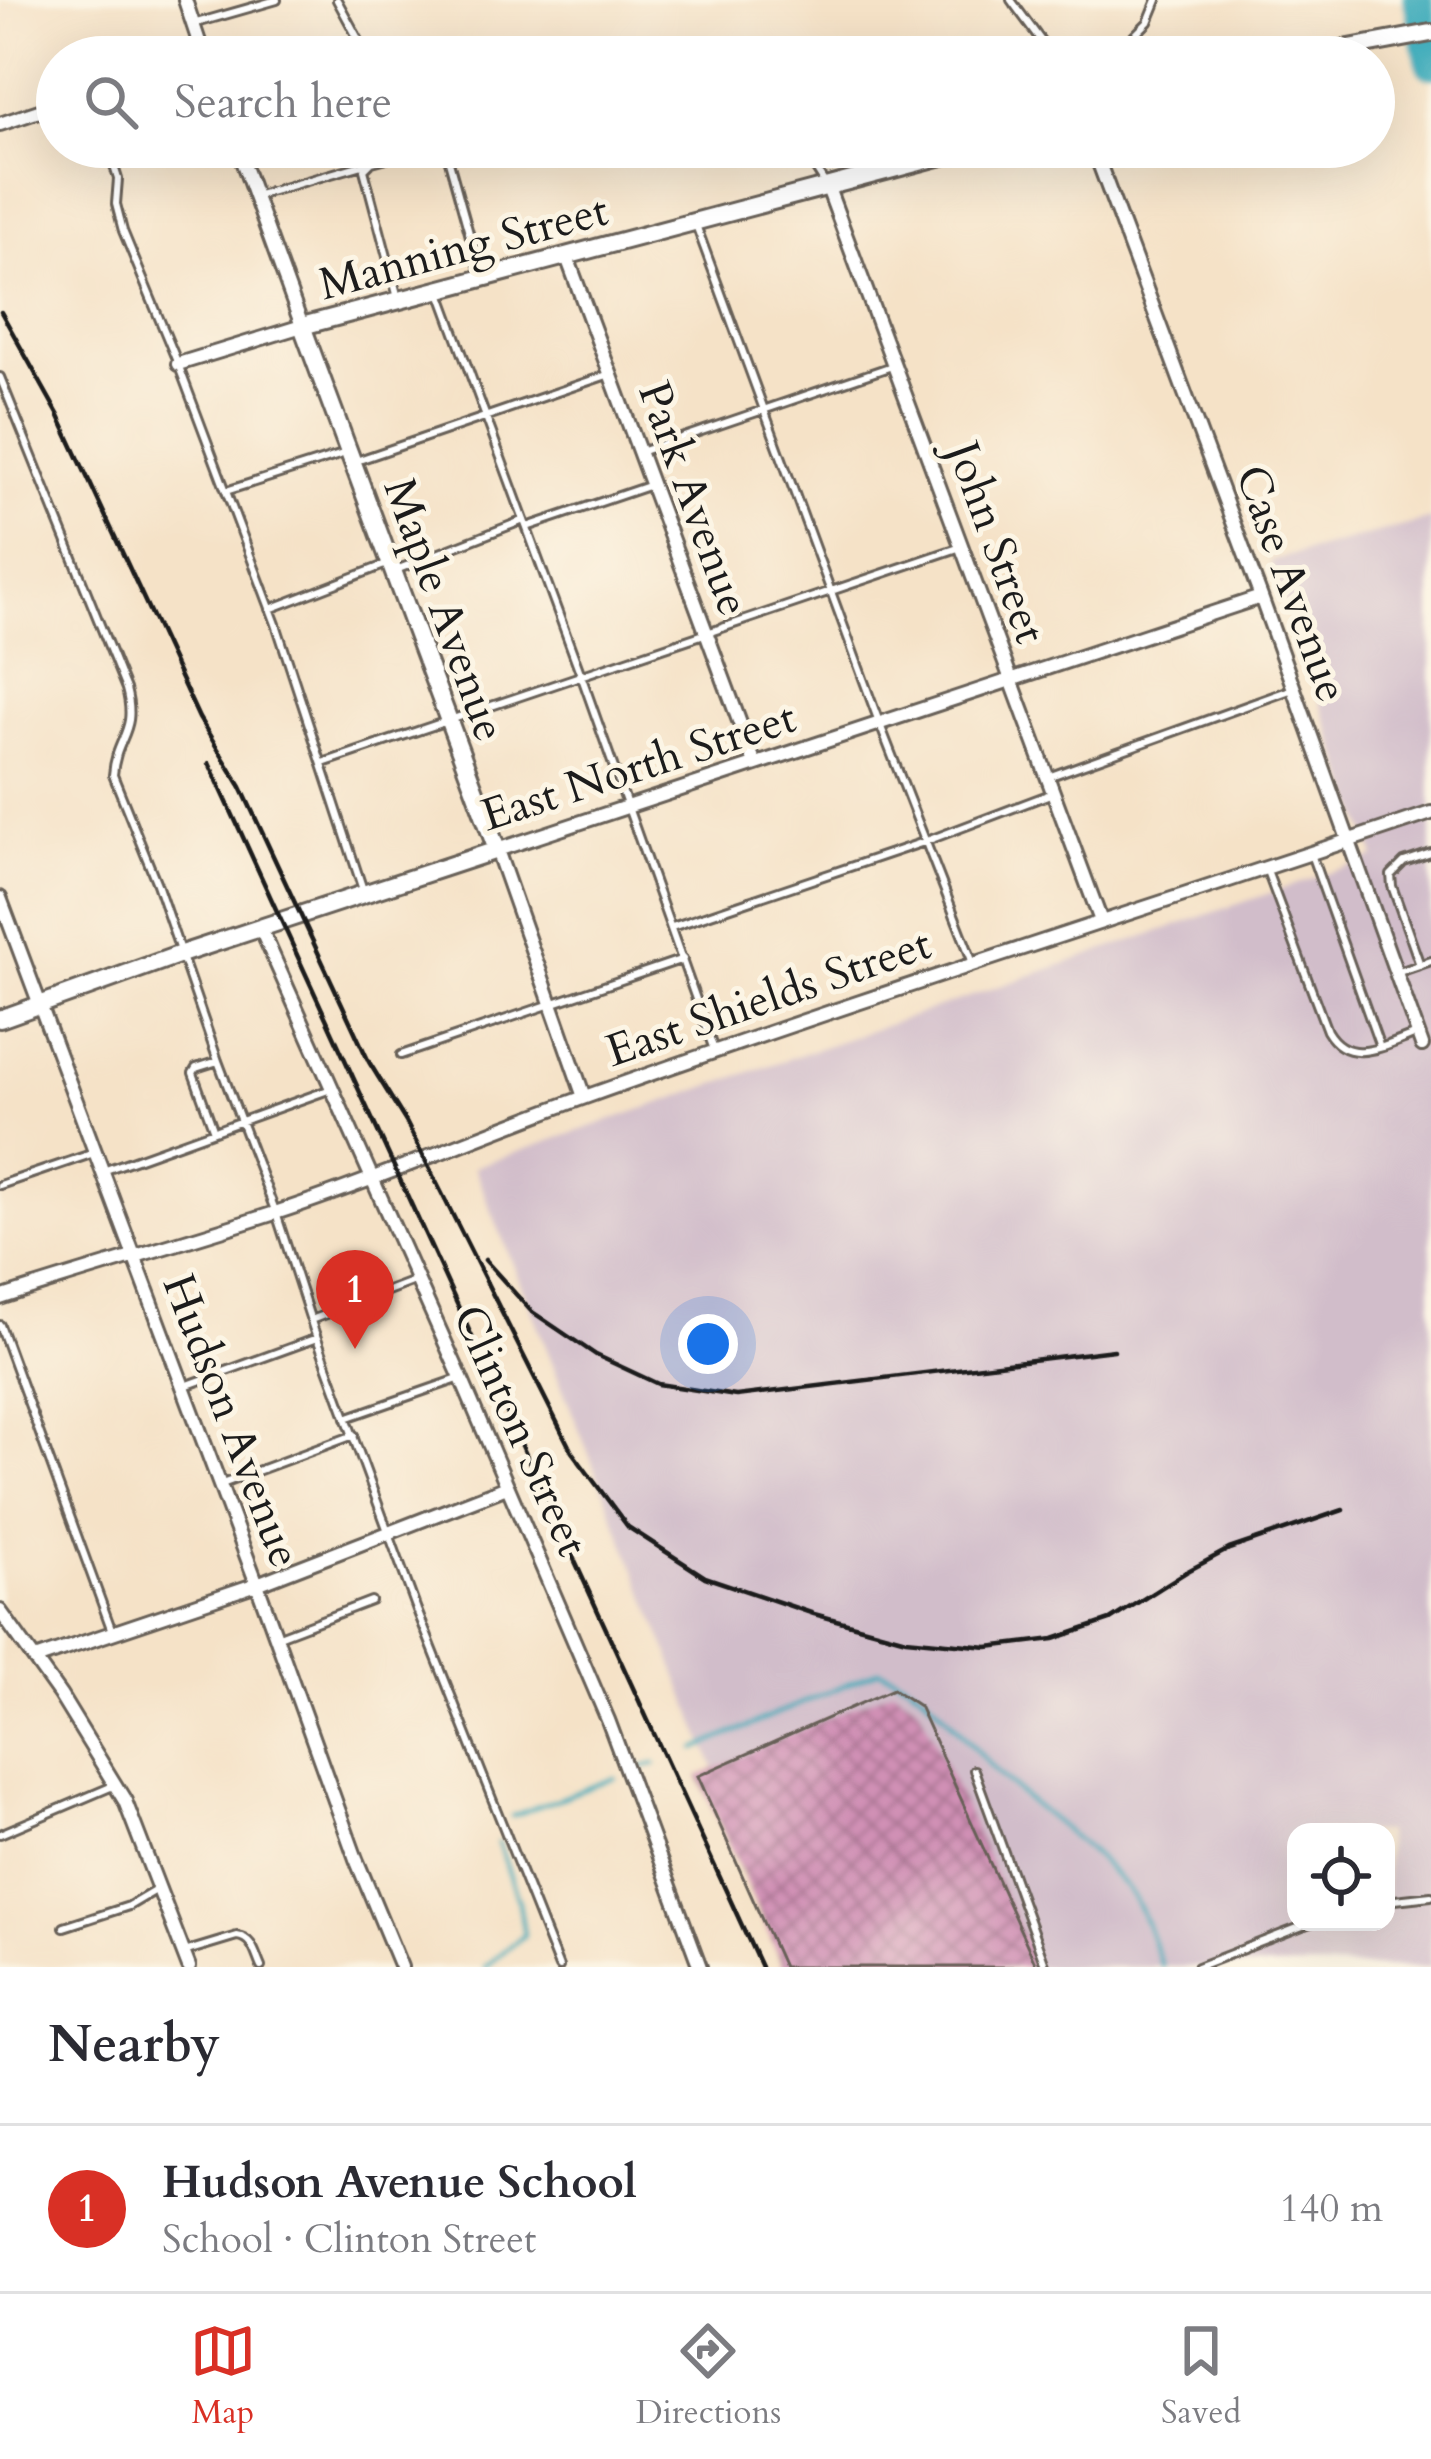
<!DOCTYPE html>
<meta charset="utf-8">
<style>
body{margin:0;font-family:Cardo,serif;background:#f7f7f7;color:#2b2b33}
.controls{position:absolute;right:36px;bottom:36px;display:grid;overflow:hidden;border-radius:24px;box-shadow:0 12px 48px #0002}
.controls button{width:108px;height:108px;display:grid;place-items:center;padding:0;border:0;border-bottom:3px solid #e1e1e2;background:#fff;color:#2b2b33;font:60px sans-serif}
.you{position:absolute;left:708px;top:1344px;width:42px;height:42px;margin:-30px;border:9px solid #fff;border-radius:50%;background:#1a73e8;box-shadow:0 0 0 18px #1a73e833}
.badge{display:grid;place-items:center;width:78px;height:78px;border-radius:50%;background:#d93025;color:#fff;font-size:39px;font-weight:700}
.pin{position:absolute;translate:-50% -99px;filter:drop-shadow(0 3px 6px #0008)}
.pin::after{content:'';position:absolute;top:63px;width:42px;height:36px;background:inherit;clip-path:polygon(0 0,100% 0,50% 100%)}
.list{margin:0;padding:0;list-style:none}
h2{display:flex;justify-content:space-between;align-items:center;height:156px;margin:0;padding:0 48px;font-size:51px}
h2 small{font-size:39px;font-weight:400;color:#7c7c81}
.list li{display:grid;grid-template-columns:78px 1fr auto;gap:36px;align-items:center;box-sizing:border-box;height:168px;padding:0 48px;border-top:3px solid #e1e1e2}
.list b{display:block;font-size:45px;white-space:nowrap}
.list p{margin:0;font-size:39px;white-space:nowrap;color:#7c7c81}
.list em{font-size:39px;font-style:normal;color:#7c7c81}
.icon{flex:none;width:66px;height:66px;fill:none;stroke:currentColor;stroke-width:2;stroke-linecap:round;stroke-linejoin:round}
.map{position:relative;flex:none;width:1431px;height:1967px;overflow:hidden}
.search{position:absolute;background:#fff;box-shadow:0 12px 48px #0002;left:36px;right:36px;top:36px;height:132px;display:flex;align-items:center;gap:30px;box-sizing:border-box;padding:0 42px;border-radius:66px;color:#7c7c81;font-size:45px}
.sheet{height:324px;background:#fff}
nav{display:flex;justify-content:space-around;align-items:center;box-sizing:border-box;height:168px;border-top:3px solid #e1e1e2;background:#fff;font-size:33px;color:#7c7c81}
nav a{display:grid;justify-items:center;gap:6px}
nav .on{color:#d93025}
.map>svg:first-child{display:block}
.industrial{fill:#d1bdca;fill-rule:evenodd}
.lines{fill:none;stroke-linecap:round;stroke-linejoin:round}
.stream{stroke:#3baaba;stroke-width:4.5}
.river{stroke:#3baaba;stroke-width:30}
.building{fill:url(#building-cross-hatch)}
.service-casing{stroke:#686158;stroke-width:12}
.minor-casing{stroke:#686158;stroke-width:18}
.tertiary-casing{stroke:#686158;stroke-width:22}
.service{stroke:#fff;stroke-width:6}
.minor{stroke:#fff;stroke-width:12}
.tertiary{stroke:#fff;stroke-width:16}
.rail{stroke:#1c1c1c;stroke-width:4.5}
.labels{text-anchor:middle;stroke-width:10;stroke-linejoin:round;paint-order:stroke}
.street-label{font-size:45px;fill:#1c1c1c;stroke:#fcf5e5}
</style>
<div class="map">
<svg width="1431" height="1967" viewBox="0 0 1431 1967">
<defs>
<pattern id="building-cross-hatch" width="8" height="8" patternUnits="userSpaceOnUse" patternTransform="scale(3)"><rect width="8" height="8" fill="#d090b5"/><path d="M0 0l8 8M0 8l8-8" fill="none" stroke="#a87592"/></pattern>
</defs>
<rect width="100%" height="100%" fill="#fcf5e5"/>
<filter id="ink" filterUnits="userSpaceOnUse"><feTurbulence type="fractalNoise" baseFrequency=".00833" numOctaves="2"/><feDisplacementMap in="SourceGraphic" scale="24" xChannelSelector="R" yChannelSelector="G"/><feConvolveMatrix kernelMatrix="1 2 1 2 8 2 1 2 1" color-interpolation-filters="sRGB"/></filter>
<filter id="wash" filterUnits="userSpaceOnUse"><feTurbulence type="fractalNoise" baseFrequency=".004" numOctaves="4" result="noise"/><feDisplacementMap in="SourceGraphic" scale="48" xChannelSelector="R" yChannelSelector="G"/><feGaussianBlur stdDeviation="2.7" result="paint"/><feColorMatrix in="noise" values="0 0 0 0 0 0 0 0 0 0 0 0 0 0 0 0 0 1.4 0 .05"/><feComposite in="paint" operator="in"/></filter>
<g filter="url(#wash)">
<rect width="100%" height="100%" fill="#f5e2c7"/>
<path class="industrial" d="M1431 519V1967H794L474 1167 1375 857 1270 561ZM1296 1832H1386V1922H1296Z"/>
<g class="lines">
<path class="stream" d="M696 1749 879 1670C935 1686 962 1740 1003 1778 1044 1816 1092 1847 1128 1890 1143 1907 1153 1945 1162 1966
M637 1769 655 1764
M512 1816 615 1778
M485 1967 524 1935 519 1902 498 1842"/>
<path class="river" d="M1418 0 1431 64"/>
</g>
<g id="blocks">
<path class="building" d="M893 1689 919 1706 1037 1967H783L698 1776Z"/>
</g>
</g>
<g filter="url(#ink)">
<use href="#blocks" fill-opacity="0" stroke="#686158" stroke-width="3"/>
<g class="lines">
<g class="service-casing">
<path id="service" d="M337 0 368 57
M1011 0 1053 57
M193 24 277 0
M1113 57 1148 22 1157 0
M108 147 118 179 116 204 123 231 178 364 276 624 363 890
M445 147 481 276
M807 147 814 166 826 185
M255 196 369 163
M696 225 879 722 973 963
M441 295 581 675 714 1050
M398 298 364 170 372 162 428 147
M0 377 126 689C138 734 116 735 113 775L157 884 218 1061 276 1213 314 1330 417 1610 559 1967
M640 452 892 366
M356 461 610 374
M226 491 349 452
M527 527 648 486
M396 570 524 520
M270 609 387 564
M323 763 961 547
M1048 777 1293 689
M1312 857 1380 1047
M1267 871 1327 1031C1349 1068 1385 1045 1417 1034
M672 927 924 842 1053 793
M1420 965 1392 886 1391 875 1404 862 1431 853
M1399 972 1431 961
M401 1055 683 959
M214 1131 193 1073 196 1068 218 1061
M103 1171 331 1089
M0 1185 94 1153
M311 1320 414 1281
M0 1325 112 1631
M185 1386 317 1338
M346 1418 461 1378
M222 1484 354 1435
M279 1636 371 1601
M974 1770 1046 1967
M0 1834 113 1786
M1386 1901 1431 1896
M64 1927 129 1906 156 1890
M184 1952 237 1936C253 1938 255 1954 261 1967
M1197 1967 1313 1922"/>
</g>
<g class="minor-casing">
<path id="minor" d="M185 0 204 57
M0 124 57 105
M1093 147 1261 597 1422 1045
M828 188 1101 921
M567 257 755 764
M178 364 302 326 237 147
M0 898 257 1584 356 1859 401 1967
M261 929 461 1378 608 1720 700 1967
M584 1097 497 850 1261 597
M0 1298C92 1268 186 1242 278 1212 382 1178 482 1134 585 1097 865 997 1149 908 1431 813
M0 1611 60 1695 125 1801 189 1967
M35 1659 257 1584 507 1487"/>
</g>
<g class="tertiary-casing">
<path id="tertiary" d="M1300 57 1431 33
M0 1019 181 954 497 850 302 326 976 147"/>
</g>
<use href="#service" class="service"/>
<use href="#minor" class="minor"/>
<use href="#tertiary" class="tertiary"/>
<path class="rail" d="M1 312 58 414 199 718 241 787 369 1062 406 1122 572 1452 628 1527 705 1577 814 1614 906 1639 988 1647 1054 1639 1110 1620 1186 1572 1229 1549 1343 1510
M209 763 761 1967
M485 1260 531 1311 596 1355 658 1384 736 1396 1114 1350"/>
</g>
</g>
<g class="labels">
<g class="street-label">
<text transform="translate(463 246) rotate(-15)" y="16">Manning Street</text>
<text transform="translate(695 498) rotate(70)" y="16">Park Avenue</text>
<text transform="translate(998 542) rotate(70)" y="16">John Street</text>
<text transform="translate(1293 583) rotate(70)" y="16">Case Avenue</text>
<text transform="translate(446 609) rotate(70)" y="16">Maple Avenue</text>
<text transform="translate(638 765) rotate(-18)" y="16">East North Street</text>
<text transform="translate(768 996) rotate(-19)" y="16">East Shields Street</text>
<text transform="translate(233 1420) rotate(69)" y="16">Hudson Avenue</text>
<text transform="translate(522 1430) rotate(66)" y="16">Clinton Street</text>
</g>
</g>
</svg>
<div class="controls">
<button><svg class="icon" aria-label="locate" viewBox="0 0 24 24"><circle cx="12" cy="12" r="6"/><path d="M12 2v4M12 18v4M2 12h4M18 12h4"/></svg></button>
</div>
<div class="you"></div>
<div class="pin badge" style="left:355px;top:1349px">1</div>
<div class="search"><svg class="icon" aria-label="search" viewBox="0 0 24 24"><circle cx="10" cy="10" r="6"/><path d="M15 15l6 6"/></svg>Search here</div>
</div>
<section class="sheet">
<h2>Nearby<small></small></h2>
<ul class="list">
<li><span class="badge">1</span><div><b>Hudson Avenue School</b><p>School · Clinton Street</p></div><em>140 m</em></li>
</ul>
</section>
<nav>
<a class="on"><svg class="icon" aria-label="map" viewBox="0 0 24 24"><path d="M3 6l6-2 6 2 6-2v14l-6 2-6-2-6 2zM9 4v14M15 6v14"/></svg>Map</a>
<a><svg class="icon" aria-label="directions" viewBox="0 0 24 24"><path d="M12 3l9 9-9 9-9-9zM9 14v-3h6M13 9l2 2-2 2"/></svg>Directions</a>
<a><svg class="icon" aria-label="saved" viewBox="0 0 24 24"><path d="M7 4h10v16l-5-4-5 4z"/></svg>Saved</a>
</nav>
